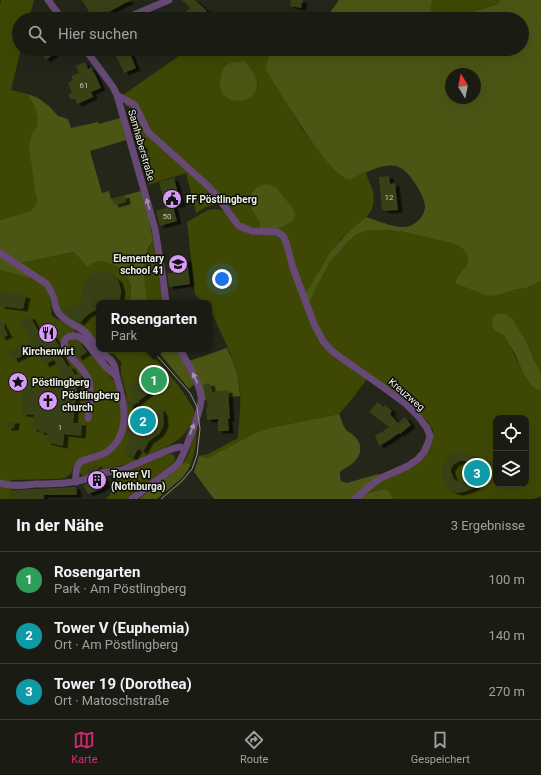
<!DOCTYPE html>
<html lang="de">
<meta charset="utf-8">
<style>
body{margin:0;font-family:Roboto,sans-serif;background:#23251c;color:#f1f3f6}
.controls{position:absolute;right:12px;bottom:12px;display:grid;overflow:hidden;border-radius:8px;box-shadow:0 4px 16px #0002}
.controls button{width:36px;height:36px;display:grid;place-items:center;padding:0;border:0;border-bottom:1px solid #383a33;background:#1a1c13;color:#f1f3f6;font:20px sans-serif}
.compass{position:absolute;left:445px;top:68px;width:36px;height:36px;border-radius:50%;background:#1a1c13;box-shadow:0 4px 16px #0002;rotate:350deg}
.you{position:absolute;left:222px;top:279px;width:14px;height:14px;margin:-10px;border:3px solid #fff;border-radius:50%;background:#1a73e8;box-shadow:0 0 0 6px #1a73e833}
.badge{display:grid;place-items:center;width:26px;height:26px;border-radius:50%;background:#db2777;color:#fff;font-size:13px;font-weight:700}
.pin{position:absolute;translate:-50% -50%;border:2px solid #fff;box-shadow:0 1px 4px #0006}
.popup{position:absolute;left:96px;top:300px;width:116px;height:52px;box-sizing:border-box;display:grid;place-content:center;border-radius:8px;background:#1a1c13;filter:drop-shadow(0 1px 3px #0005);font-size:13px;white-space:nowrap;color:#9fa1a0}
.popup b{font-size:15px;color:#f1f3f6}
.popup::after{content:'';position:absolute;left:50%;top:100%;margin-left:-8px;border:8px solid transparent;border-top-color:#1a1c13}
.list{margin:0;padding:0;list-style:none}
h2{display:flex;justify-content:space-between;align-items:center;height:52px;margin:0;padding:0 16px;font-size:17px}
h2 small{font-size:13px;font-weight:400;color:#9fa1a0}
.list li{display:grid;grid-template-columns:26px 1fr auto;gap:12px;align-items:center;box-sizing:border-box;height:56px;padding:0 16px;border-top:1px solid #383a33}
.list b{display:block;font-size:15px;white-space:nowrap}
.list p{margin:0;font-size:13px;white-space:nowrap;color:#9fa1a0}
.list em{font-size:13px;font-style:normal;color:#9fa1a0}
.icon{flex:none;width:22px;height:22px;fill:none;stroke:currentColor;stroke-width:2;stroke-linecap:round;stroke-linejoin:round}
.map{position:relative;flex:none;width:541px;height:499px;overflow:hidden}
.search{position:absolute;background:#1a1c13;box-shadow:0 4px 16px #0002;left:12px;right:12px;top:12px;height:44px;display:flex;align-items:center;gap:10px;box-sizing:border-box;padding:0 14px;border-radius:22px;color:#9fa1a0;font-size:15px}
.sheet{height:220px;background:#1a1c13}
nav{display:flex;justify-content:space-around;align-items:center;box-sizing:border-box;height:56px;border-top:1px solid #383a33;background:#1a1c13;font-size:11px;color:#9fa1a0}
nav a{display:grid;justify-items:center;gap:2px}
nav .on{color:#db2777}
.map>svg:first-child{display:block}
.green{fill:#3e4804;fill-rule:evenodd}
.forest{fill:#4b5615;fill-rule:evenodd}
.building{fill:#394116;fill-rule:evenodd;filter:url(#shadow)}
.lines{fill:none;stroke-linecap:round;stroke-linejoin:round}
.street-tunnel{stroke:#414438;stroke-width:7;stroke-dasharray:7 3.5;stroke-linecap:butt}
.street{stroke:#664974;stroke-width:7}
.tram{stroke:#95978d;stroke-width:1}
.oneway{fill:#a394a7}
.labels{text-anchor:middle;stroke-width:3;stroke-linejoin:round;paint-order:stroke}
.number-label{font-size:8px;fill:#c0c4b2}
.street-label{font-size:10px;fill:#edefe6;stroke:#0d0e08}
.poi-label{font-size:10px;font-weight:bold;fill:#edefe6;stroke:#0d0e08;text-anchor:start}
</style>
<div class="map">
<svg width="541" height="499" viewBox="0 0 541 499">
<defs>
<filter id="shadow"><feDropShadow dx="4.5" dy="2.5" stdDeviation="0" flood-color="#0009"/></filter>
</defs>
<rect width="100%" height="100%" fill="#232619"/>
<path class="green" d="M1 0H34L29 19H19V49H21L11 90 27 94C33 103 41 114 37 125 37 128 34 131 32 134L37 202 31 211 0 220V6Z
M432 0H500L498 4C475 10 454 22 431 10Z
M200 49H271L265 68 302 129 323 156 343 178 359 175 367 172C366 177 369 179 370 184 374 191 375 200 372 208 370 217 348 232 340 240 336 245 331 251 327 257 322 264 319 272 315 279 312 284 308 288 305 294L277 229 281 227 292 207 276 187 268 184 252 210 260 223V229L243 225 152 133 139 107 123 95 183 53ZM246 61 255 76 258 84 256 91 232 62Z
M125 102 132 105 144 130 204 186 219 203 206 207 196 213 186 173 148 185 152 176 146 154 148 153V149L146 147H144L132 109 125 105Z
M213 209C226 209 228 215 235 225L277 236 282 240 314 330 367 379 352 399 339 414 274 427 208 458 199 456 208 454 238 438C239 422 242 399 239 383 235 358 221 334 211 311L209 310V303H203L195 294 187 222 208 210Z
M384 230 400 231 455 244 464 250 468 257 467 265 460 273 456 284 477 292 513 290 526 288 541 281V374C533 353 522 331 507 314H497V333L504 334 528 382 538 389H541V496L533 499H394L388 490 385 489 363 494 380 481 409 468 433 436V430L427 421 417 410 405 399 333 349 323 337 309 304 313 294 330 262 347 243 356 235 367 231ZM496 418H526V484H496Z
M153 240 163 303H147L146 301C143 278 142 261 153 240Z
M74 252 87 267C90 265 93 263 96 262 101 261 106 262 111 264 128 270 135 287 129 303H99V346L61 313C58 306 58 299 55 292 52 282 29 270 20 263Z
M0 270 40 281C52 291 50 303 52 316L74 328V333L62 341 84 376 86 382V387L94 388 84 368 70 350 67 345 69 341 72 338H76L82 341 114 381 122 406 121 427 116 436 110 445 103 451 77 462 73 467 71 473 68 476 65 478 57 479 11 480 12 499H0Z
M102 349H147C164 369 183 388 195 412L192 422 186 432 179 439 170 445 127 464 105 469 85 476 81 475 78 469 80 465 115 448 127 408 126 394 121 374V366L122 363 114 354 105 353Z
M197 421C197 436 196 450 191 464L184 462 189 453Z
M167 454H172C175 457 176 459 174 462L128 499H106C113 492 115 486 117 477Z"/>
<path class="forest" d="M339 0H432L431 10C454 22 475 10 498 4L500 0H541V281L526 288 513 290 497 295 488 296 456 284V280L460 273 467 265 468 257 464 250 455 244 400 231 384 230 367 231 356 235 347 243 330 262 313 294 309 304 305 294C308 288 312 284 315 278 320 271 323 263 327 257 338 241 352 229 366 217 375 220 396 228 404 227 410 227 414 224 418 221 422 217 424 213 425 208 426 198 412 177 405 171 392 159 373 170 359 175 355 177 352 180 348 179 329 176 276 87 265 68L271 49H522V19H325ZM451 74H475V98H451Z
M246 61C250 68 256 75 257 83 260 99 232 109 222 92 220 87 219 83 221 77 224 61 232 62 246 61Z
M27 94 38 98 49 106 58 116 68 119 71 128 98 122 99 124 120 118 126 140 90 151 102 193 109 191 111 199 141 191 148 214 153 240 148 249 145 262 144 276 147 303H129C135 287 128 270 111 264 106 262 101 261 96 262 93 263 90 265 87 267L74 252 20 263 0 250V220L31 211 37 202 29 146 32 134 37 126 38 117 34 105Z
M268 184 276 187 292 207 295 214 293 221 277 229H260V223L252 210 249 199C254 188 257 186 268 184Z
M0 256 40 281 0 270Z
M497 314H507L513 320 525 339 539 369 541 374V389C529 392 520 365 516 356 512 349 508 342 504 335 493 331 492 329 492 318Z
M227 348C235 365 239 376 240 396L204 400 189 361Z
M156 349H177L183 361 194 384 189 389Z
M339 414C341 418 342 424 345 428 346 431 350 432 352 434 362 442 363 452 355 461 351 466 344 468 340 472V477L341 481 347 483 378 474 380 475 363 488 351 499H214L194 472 199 456 208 458 256 433 274 427Z
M184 462 191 464 188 470 182 478 157 499H139L174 471Z
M385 489 388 490 394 499H358L363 494Z"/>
<path class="building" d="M82 0H131L96 19H93Z
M182 0H195L207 11 199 19H186L182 15 190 8Z
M291 0H303L301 8 290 6Z
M38 49H52L55 53 46 60Z
M113 49H128L136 68 124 73Z
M85 62 88 69 91 67 93 73 94 72 101 88 91 92 93 97 77 104 75 99 71 100 68 95 72 93 68 83 73 80 71 76 79 73 76 66Z
M389 176 390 184 395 183 398 210 385 211V210H382L379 177Z
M174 178 181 204 173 206 177 221 160 226 156 211 166 208 159 182Z
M125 195 126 202 114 205 112 199Z
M187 259 190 284 169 287 167 273H172L170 262Z
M98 272H106L118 280 121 290 120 299 118 303H99V311H94L86 316 80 323 70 317 64 312V311L65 305 73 307 82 300 81 290 84 281 92 274Z
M0 289 26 296 23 309 0 306Z
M30 316 40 334 48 329 60 347 63 355H61L68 367 70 366 75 375 79 373 83 380 79 383 81 385H77L73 423H82L81 436 64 434 63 446 46 442 47 433 39 432V430L32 429 34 415 22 414 23 405 21 403V397L24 392 26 380 35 381V384L66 388 58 373 61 371 54 360 45 365 36 349 14 360 9 352 31 340 20 322Z
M0 320 8 335 2 338 0 335Z
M72 341H76L80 343 87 352 78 358 70 346 69 343Z
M138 379 150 392 129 409 128 402 135 400 132 396 134 395 128 388Z
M210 383 212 392 228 390 230 419H228L229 431H218V419L207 420 206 407H208L203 385Z
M377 402 384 407 385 405 392 411 390 414 398 423 405 417 411 425 400 434 399 433 388 441 379 446 375 435 382 432 389 427 369 412Z
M160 408 164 415 163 416 164 423 163 427 159 434 149 441 143 452 138 449 133 458 123 453 129 441 128 440 129 437 126 435 128 425 131 430 142 433 146 432 152 429 154 426 155 419 154 413Z
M8 421H15L14 428H7Z
M459 452H463L471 454 477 458 482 467V474L479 481 474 488 467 491 458 493 451 491 446 487 442 476 441 472 443 464 447 457 454 453ZM460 461H465L468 463 472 470V474L469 478 462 482H459L454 479 451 472V469L454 464Z
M496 453V466H492L489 464Z
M97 464 99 468 97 471 96 474 99 477 104 478 105 481V486L101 489 88 494 83 485 92 482 94 477 90 473H87L85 470Z
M76 487 77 495H44V499H12V490Z"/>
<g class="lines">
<path class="street-tunnel" d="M89 478 101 473"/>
<path class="street" d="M48 0 62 19
M124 19 169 0
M85 49 113 87 117 95 155 229 163 279 166 303
M117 95 135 105 148 132 208 186 219 199 238 225 244 228 252 231 277 232 283 236 286 242 293 268 314 324 323 341 331 350 340 357 383 387 406 404 418 416 427 428 430 436 428 443 424 452 418 459 408 466 381 478 370 486 355 499
M0 253 47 284C50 289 52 293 54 298 55 303 55 308 58 312 64 322 77 325 85 332 91 338 96 346 102 353 106 357 110 358 113 363 116 367 115 373 117 378 124 402 132 432 108 451 90 464 74 451 76 482
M88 418C89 407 92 393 89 381 88 377 84 372 81 368 76 362 60 349 65 340 67 337 69 336 72 336 77 335 80 337 84 340L106 367 116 376
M101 473 122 470 166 451 175 448 180 447 185 449
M0 483C11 487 24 485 35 484 53 484 72 484 89 478
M132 499 177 465C184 456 187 444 191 434 195 423 200 412 201 401 203 388 186 361 180 349"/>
<path class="tram" d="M151 349 190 393 197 407 200 429 197 455 192 469 182 481 161 499"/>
</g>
<defs><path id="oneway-solid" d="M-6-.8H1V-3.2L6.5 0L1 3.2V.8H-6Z"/></defs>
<g class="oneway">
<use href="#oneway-solid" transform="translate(148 204) rotate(-106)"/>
<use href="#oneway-solid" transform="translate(195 378) rotate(-115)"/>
<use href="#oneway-solid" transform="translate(192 429) rotate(-70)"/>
</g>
<defs>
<g id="civic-disc" transform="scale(1)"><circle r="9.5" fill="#d99af7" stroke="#0d0e08"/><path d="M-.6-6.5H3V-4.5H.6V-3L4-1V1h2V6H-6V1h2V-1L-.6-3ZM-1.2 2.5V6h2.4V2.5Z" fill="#111"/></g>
<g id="school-disc" transform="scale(1)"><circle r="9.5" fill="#d99af7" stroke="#0d0e08"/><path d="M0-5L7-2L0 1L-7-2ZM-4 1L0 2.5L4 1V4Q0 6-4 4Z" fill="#111"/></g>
<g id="restaurant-disc" transform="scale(1)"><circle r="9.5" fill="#d99af7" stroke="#0d0e08"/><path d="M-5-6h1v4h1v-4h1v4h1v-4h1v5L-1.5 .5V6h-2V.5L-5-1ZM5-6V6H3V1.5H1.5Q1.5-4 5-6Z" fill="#111"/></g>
<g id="sight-disc" transform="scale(1)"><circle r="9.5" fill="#d99af7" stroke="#0d0e08"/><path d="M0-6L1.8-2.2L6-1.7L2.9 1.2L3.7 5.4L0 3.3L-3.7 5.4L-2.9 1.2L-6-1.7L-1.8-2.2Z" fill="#111"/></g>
<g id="church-disc" transform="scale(1)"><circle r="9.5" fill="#d99af7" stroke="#0d0e08"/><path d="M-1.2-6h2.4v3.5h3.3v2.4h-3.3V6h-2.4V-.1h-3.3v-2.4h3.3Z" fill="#111"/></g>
<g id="building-disc" transform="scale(1)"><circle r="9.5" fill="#d99af7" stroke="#0d0e08"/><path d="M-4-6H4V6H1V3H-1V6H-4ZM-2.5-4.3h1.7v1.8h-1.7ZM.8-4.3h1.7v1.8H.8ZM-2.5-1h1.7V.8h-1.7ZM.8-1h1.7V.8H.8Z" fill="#111"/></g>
</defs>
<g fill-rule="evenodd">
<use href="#civic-disc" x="172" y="199"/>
<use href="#school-disc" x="178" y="264"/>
<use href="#restaurant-disc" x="48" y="333"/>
<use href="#sight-disc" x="18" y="382"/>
<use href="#church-disc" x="48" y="401"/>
<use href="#building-disc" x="97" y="480"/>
</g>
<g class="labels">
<g class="number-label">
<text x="84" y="88">61</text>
<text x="389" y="200">12</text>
<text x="167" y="219">50</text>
<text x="60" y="430">1</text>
</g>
<g class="street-label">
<text transform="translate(142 145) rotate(74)" y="4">Samhaberstraße</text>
<text transform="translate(407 394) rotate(41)" y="4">Kreuzweg</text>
</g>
<g class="poi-label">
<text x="186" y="203">FF Pöstlingberg</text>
<text x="164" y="262" text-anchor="end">Elementary<tspan x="164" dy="12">school 41</tspan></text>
<text x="48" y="355" text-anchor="middle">Kirchenwirt</text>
<text x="32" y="386">Pöstlingberg</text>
<text x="62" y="399">Pöstlingberg<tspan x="62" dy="12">church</tspan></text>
<text x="111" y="478">Tower VI<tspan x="111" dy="12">(Nothburga)</tspan></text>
</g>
</g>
</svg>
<div class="controls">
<button><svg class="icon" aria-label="locate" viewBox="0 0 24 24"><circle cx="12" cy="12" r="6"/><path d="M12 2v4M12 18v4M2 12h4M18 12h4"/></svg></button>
<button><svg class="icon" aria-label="layers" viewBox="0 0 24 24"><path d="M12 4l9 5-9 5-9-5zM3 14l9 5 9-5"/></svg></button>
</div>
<svg class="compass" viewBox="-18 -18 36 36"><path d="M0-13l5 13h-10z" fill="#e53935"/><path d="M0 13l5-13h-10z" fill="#9fa1a0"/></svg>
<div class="you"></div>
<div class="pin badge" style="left:154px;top:380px;background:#2e9e5b">1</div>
<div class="popup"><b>Rosengarten</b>Park</div>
<div class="pin badge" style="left:143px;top:421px;background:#0f9aa8">2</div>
<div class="pin badge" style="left:477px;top:473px;background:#0f9aa8">3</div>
<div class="search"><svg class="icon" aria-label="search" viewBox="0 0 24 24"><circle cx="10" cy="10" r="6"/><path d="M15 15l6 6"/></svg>Hier suchen</div>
</div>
<section class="sheet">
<h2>In der Nähe<small>3 Ergebnisse</small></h2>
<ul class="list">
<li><span class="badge" style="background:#2e9e5b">1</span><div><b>Rosengarten</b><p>Park · Am Pöstlingberg</p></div><em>100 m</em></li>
<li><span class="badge" style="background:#0f9aa8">2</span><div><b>Tower V (Euphemia)</b><p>Ort · Am Pöstlingberg</p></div><em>140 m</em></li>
<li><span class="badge" style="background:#0f9aa8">3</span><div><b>Tower 19 (Dorothea)</b><p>Ort · Matoschstraße</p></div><em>270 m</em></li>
</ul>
</section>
<nav>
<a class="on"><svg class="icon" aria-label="map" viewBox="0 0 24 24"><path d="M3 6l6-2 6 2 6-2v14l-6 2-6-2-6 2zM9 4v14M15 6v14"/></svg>Karte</a>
<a><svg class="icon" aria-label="directions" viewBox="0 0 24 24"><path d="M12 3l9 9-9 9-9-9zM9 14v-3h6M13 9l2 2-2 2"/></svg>Route</a>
<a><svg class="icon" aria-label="saved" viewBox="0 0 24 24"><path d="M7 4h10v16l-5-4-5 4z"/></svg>Gespeichert</a>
</nav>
